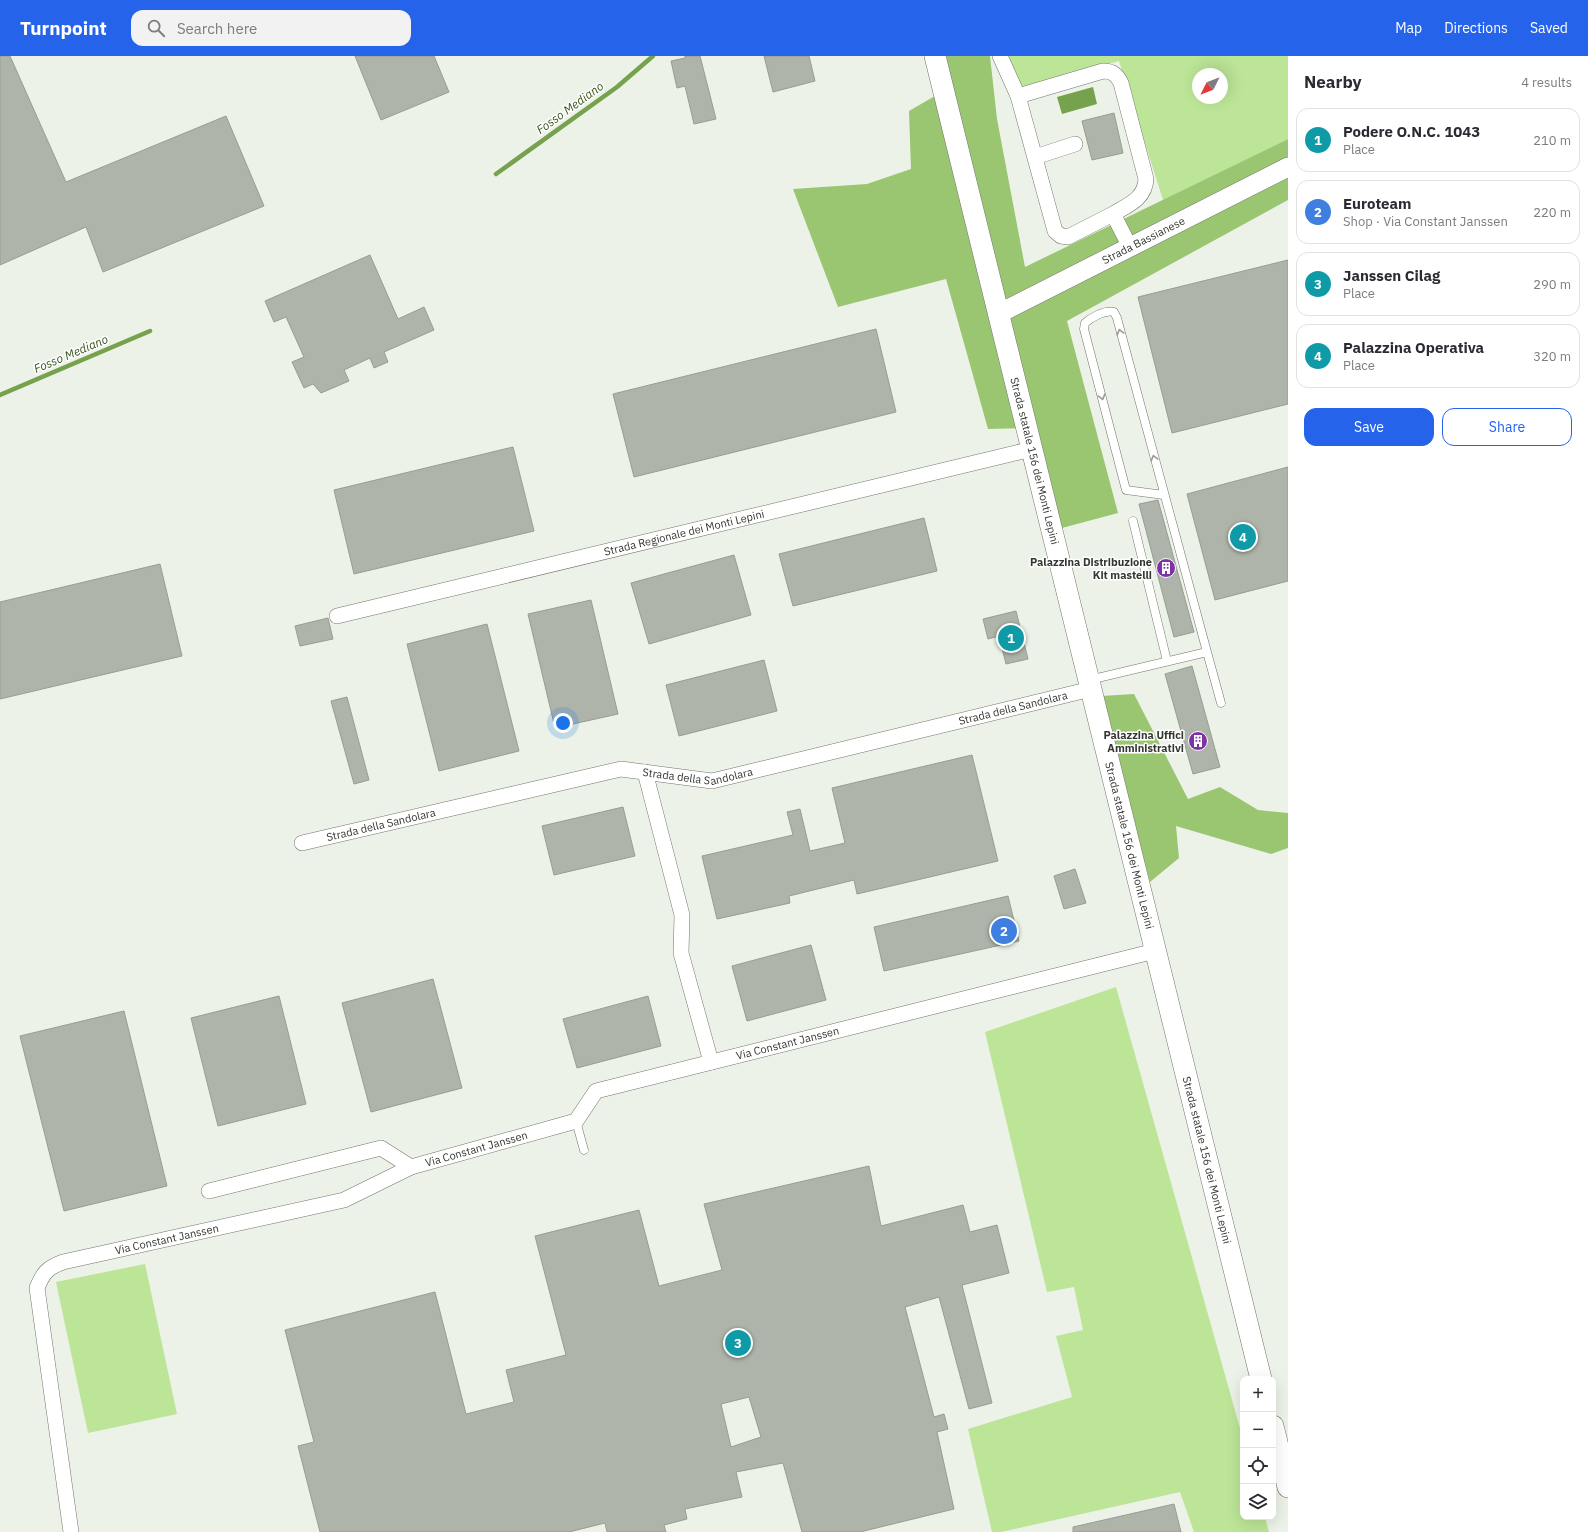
<!DOCTYPE html>
<meta charset="utf-8">
<style>
body{margin:0;font-family:"IBM Plex Sans",sans-serif;background:#f2f2f3;color:#2b2b33}
.controls{position:absolute;right:12px;bottom:12px;display:grid;overflow:hidden;border-radius:8px;box-shadow:0 4px 16px #0002}
.controls button{width:36px;height:36px;display:grid;place-items:center;padding:0;border:0;border-bottom:1px solid #e1e1e2;background:#fff;color:#2b2b33;font:20px sans-serif}
.compass{position:absolute;left:1192px;top:12px;width:36px;height:36px;border-radius:50%;background:#fff;box-shadow:0 4px 16px #0002;rotate:228deg}
.you{position:absolute;left:563px;top:667px;width:14px;height:14px;margin:-10px;border:3px solid #fff;border-radius:50%;background:#1a73e8;box-shadow:0 0 0 6px #1a73e833}
.badge{display:grid;place-items:center;width:26px;height:26px;border-radius:50%;background:#2563eb;color:#fff;font-size:13px;font-weight:700}
.pin{position:absolute;translate:-50% -50%;border:2px solid #fff;box-shadow:0 1px 4px #0006}
.list{margin:0;padding:0;list-style:none}
h2{display:flex;justify-content:space-between;align-items:center;height:52px;margin:0;padding:0 16px;font-size:17px}
h2 small{font-size:13px;font-weight:400;color:#7c7c81}
.list li{display:grid;grid-template-columns:26px 1fr auto;gap:12px;align-items:center;box-sizing:border-box;height:64px;margin:0 8px 8px;padding:0 8px;border:1px solid #e1e1e2;border-radius:12px}
.list b{display:block;font-size:15px;white-space:nowrap}
.list p{margin:0;font-size:13px;white-space:nowrap;color:#7c7c81}
.list em{font-size:13px;font-style:normal;color:#7c7c81}
.actions{display:flex;gap:8px;padding:12px 16px}
.actions a{flex:1;padding:9px 0;border:1px solid #2563eb;border-radius:12px;text-align:center;font-size:14px;color:#2563eb}
.actions .main{background:#2563eb;color:#fff}
.icon{flex:none;width:22px;height:22px;fill:none;stroke:currentColor;stroke-width:2;stroke-linecap:round;stroke-linejoin:round}
.map{position:relative;flex:none;width:1288px;height:1476px;overflow:hidden}
header{display:flex;align-items:center;gap:24px;box-sizing:border-box;height:56px;padding:0 20px;background:#2563eb;color:#fff}
header strong{font-size:19px}
nav{display:flex;gap:22px;margin-inline-start:auto;font-size:14px}
.search{width:280px;height:36px;background:#f2f2f3;display:flex;align-items:center;gap:10px;box-sizing:border-box;padding:0 14px;border-radius:12px;color:#7c7c81;font-size:15px}
main{display:flex}
aside{flex:1;background:#fff}
.map>svg:first-child{display:block}
.green{fill:#bce597;fill-rule:evenodd}
.forest{fill:#9ac671}
.water{fill:#76a14d}
.lines{fill:none;stroke-linecap:round;stroke-linejoin:round}
.stream{stroke:#76a14d;stroke-width:4.5}
.building{fill:#aeb4a9;stroke:#979d92;fill-rule:evenodd}
.service-casing{stroke:#71766c;stroke-width:9}
.minor-casing{stroke:#71766c;stroke-width:16}
.tertiary-casing{stroke:#71766c;stroke-width:20}
.secondary-casing{stroke:#71766c;stroke-width:22}
.service{stroke:#fff;stroke-width:8}
.minor{stroke:#fff;stroke-width:15}
.tertiary{stroke:#fff;stroke-width:19}
.secondary{stroke:#fff;stroke-width:21}
.oneway{stroke:#999a98}
.labels{text-anchor:middle;stroke-width:3;stroke-linejoin:round;paint-order:stroke}
.street-label{font-size:11px;fill:#333631;stroke:#fff}
.poi-label{font-size:11px;font-weight:bold;fill:#333631;stroke:#fff;text-anchor:end}
.water-label{font-size:12px;font-style:italic;fill:#375319;stroke:#fff}
</style>
<header>
<strong>Turnpoint</strong>
<div class="search"><svg class="icon" aria-label="search" viewBox="0 0 24 24"><circle cx="10" cy="10" r="6"/><path d="M15 15l6 6"/></svg>Search here</div>
<nav><a>Map</a><a>Directions</a><a>Saved</a></nav>
</header>
<main>
<div class="map">
<svg width="1288" height="1476" viewBox="0 0 1288 1476">
<rect width="100%" height="100%" fill="#ecf2e7"/>
<path class="green" d="M992 0H1288V83L1163 144 1119 5 1011 36ZM1198 18H1222V42H1198Z
M1116 931 1243 1383V1461H1265L1269 1476H1194L1180 1436 1001 1476H992L968 1373 1072 1341 1056 1280 1083 1274 1074 1231 1047 1236 985 976Z
M145 1208 177 1358 88 1377 56 1226Z"/>
<path class="forest" d="M944 0H990L997 63 1025 211 1288 83V144L1067 265 1118 457 1062 472 1034 372 988 373 946 223 838 251 793 133 867 128 911 113 909 55 952 30Z
M1134 638 1188 743 1220 731 1258 754 1288 757V792L1271 798 1176 770 1179 802 1150 826 1101 640Z"/>
<path class="water" d="M1093 31 1097 48 1062 58 1057 41Z"/>
<g class="lines">
<path class="stream" d="M496 118 617 31 653 0
M0 339 150 275"/>
</g>
<path class="building" d="M0 0H10L66 126 226 60 264 150 103 216 86 171 0 209Z
M355 0H434L449 36 381 64Z
M685 0H700L716 63 694 68 685 30 677 32 671 5 685 2Z
M764 0H809L815 25 773 36Z
M1114 57 1123 97 1092 104 1082 65Z
M370 199 398 263 424 251 434 274 384 296 388 306 374 312 370 302 344 314 349 325 321 337 313 328 304 332 292 306 304 301 286 261 274 266 265 245Z
M1288 204V348L1172 377 1138 241Z
M876 273 896 356 634 421 613 338Z
M513 391 534 475 354 518 334 434Z
M1288 411V525L1215 544 1187 438Z
M1158 444 1194 576 1174 581 1139 448Z
M924 462 937 515 793 550 779 498Z
M734 499 751 559 649 588 631 527Z
M160 508 182 600 0 643V546Z
M591 544 618 658 555 672 528 558Z
M1016 555 1028 603 1006 608 999 580 988 583 983 563Z
M328 562 333 583 300 590 295 570Z
M487 568 519 695 439 715 407 588Z
M764 604 777 655 679 680 666 629Z
M1192 610 1220 711 1193 718 1165 618Z
M347 641 369 724 354 728 331 645Z
M972 699 998 805 857 838 854 824 789 840 790 847 717 863 702 800 793 779 787 756 800 753 810 795 845 787 832 732Z
M623 751 635 800 554 819 542 770Z
M1075 813 1086 847 1064 853 1054 820Z
M1008 840 1019 885 884 915 874 871Z
M811 889 826 944 747 965 732 910Z
M433 923 462 1032 371 1056 342 947Z
M279 940 306 1048 218 1070 191 962Z
M648 940 661 990 577 1012 563 963Z
M124 955 167 1130 64 1155 20 980Z
M869 1110 881 1170 963 1149 970 1176 997 1169 1009 1217 962 1229 992 1347 969 1353 939 1241 905 1251 934 1361 944 1358 948 1373 937 1376 954 1453 860 1476H802L783 1407 736 1416 742 1441 685 1453 687 1463 664 1469 666 1476H607L605 1467 569 1476H320L298 1390 314 1386 285 1274 435 1236 466 1358 514 1346 506 1314 566 1299 535 1180 639 1154 659 1230 722 1214 704 1148ZM749 1341 761 1381 731 1391 721 1348Z
M1174 1448 1181 1476H1073V1471Z"/>
<g class="lines">
<g class="service-casing">
<path id="service" d="M1133 465 1167 605
M1207 596 1221 647
M1089 624 1207 596 1117 262 1114 256C1105 253 1091 262 1085 267L1084 273 1126 434 1164 439
M576 1065 584 1094"/>
</g>
<g class="minor-casing">
<g id="minor">
<path d="M1000 0 1018 40"/>
<path d="M1035 101 1075 88"/>
<path d="M1113 158C1128 149 1145 143 1146 123L1121 27C1117 19 1113 15 1103 15L1018 40 1055 175 1061 180 1068 181 1113 158 1130 191"/>
<path id="s1" d="M337 560 1032 393"/>
<path d="M645 716 682 859 681 897 711 1006"/>
<path id="s2" d="M302 787 621 713 712 725 1091 633"/>
<path d="M209 1135 381 1092 411 1111"/>
<path id="s3" d="M71 1476 37 1232C43 1217 47 1212 63 1206L344 1144 411 1111 576 1065 596 1035 1155 895"/>
</g>
</g>
<g class="tertiary-casing">
<g id="tertiary">
<path id="s4" d="M998 258 1288 111"/>
</g>
</g>
<g class="secondary-casing">
<g id="secondary">
<path id="s5" d="M935 0 1261 1323"/>
<path d="M1273 1370 1288 1431"/>
</g>
</g>
<use href="#service" class="service"/>
<use href="#minor" class="minor"/>
<use href="#tertiary" class="tertiary"/>
<use href="#secondary" class="secondary"/>
</g>
<defs><path id="oneway-chevron" d="M-2-3.5L2.5 0L-2 3.5" fill="none" stroke-width="1.6" stroke-linecap="round" stroke-linejoin="round"/></defs>
<g class="oneway">
<use href="#oneway-chevron" transform="translate(1120 276) rotate(-105)"/>
<use href="#oneway-chevron" transform="translate(1102 341) rotate(75)"/>
<use href="#oneway-chevron" transform="translate(1154 402) rotate(-105)"/>
</g>
<defs>
<g id="building-disc" transform="scale(1)"><circle r="9.5" fill="#7d33a5" stroke="#fff"/><path d="M-4-6H4V6H1V3H-1V6H-4ZM-2.5-4.3h1.7v1.8h-1.7ZM.8-4.3h1.7v1.8H.8ZM-2.5-1h1.7V.8h-1.7ZM.8-1h1.7V.8H.8Z" fill="#fff"/></g>
</defs>
<g fill-rule="evenodd">
<use href="#building-disc" x="1166" y="512"/>
<use href="#building-disc" x="1198" y="685"/>
</g>
<g class="labels">
<g class="street-label">
<text dy="4" stroke="none"><textPath href="#s4" startOffset="163">Strada Bassianese</textPath></text>
<text dy="4" stroke="none"><textPath href="#s5" startOffset="417">Strada statale 156 dei Monti Lepini</textPath></text>
<text dy="4" stroke="none"><textPath href="#s1" startOffset="357">Strada Regionale dei Monti Lepini</textPath></text>
<text dy="4" stroke="none"><textPath href="#s2" startOffset="729">Strada della Sandolara</textPath></text>
<text dy="4" stroke="none"><textPath href="#s2" startOffset="405">Strada della Sandolara</textPath></text>
<text dy="4" stroke="none"><textPath href="#s2" startOffset="81">Strada della Sandolara</textPath></text>
<text dy="4" stroke="none"><textPath href="#s5" startOffset="813">Strada statale 156 dei Monti Lepini</textPath></text>
<text dy="4" stroke="none"><textPath href="#s3" startOffset="1052">Via Constant Janssen</textPath></text>
<text dy="4" stroke="none"><textPath href="#s3" startOffset="715">Via Constant Janssen</textPath></text>
<text dy="4" stroke="none"><textPath href="#s5" startOffset="1137">Strada statale 156 dei Monti Lepini</textPath></text>
<text dy="4" stroke="none"><textPath href="#s3" startOffset="391">Via Constant Janssen</textPath></text>
</g>
<g class="poi-label">
<text x="1152" y="510">Palazzina Distribuzione<tspan x="1152" dy="13">Kit mastelli</tspan></text>
<text x="1184" y="683">Palazzina Uffici<tspan x="1184" dy="13">Amministrativi</tspan></text>
</g>
<g class="water-label">
<text transform="translate(570 52) rotate(-36)" y="4">Fosso Mediano</text>
<text transform="translate(71 298) rotate(-23)" y="4">Fosso Mediano</text>
</g>
</g>
</svg>
<div class="controls">
<button>+</button>
<button>−</button>
<button><svg class="icon" aria-label="locate" viewBox="0 0 24 24"><circle cx="12" cy="12" r="6"/><path d="M12 2v4M12 18v4M2 12h4M18 12h4"/></svg></button>
<button><svg class="icon" aria-label="layers" viewBox="0 0 24 24"><path d="M12 4l9 5-9 5-9-5zM3 14l9 5 9-5"/></svg></button>
</div>
<svg class="compass" viewBox="-18 -18 36 36"><path d="M0-13l5 13h-10z" fill="#e53935"/><path d="M0 13l5-13h-10z" fill="#7c7c81"/></svg>
<div class="you"></div>
<div class="pin badge" style="left:1011px;top:582px;background:#0f9aa8">1</div>
<div class="pin badge" style="left:1004px;top:875px;background:#3f7fe0">2</div>
<div class="pin badge" style="left:738px;top:1287px;background:#0f9aa8">3</div>
<div class="pin badge" style="left:1243px;top:481px;background:#0f9aa8">4</div>
</div>
<aside>
<h2>Nearby<small>4 results</small></h2>
<ul class="list">
<li><span class="badge" style="background:#0f9aa8">1</span><div><b>Podere O.N.C. 1043</b><p>Place</p></div><em>210 m</em></li>
<li><span class="badge" style="background:#3f7fe0">2</span><div><b>Euroteam</b><p>Shop · Via Constant Janssen</p></div><em>220 m</em></li>
<li><span class="badge" style="background:#0f9aa8">3</span><div><b>Janssen Cilag</b><p>Place</p></div><em>290 m</em></li>
<li><span class="badge" style="background:#0f9aa8">4</span><div><b>Palazzina Operativa</b><p>Place</p></div><em>320 m</em></li>
</ul>
<div class="actions"><a class="main">Save</a><a>Share</a></div>
</aside>
</main>
